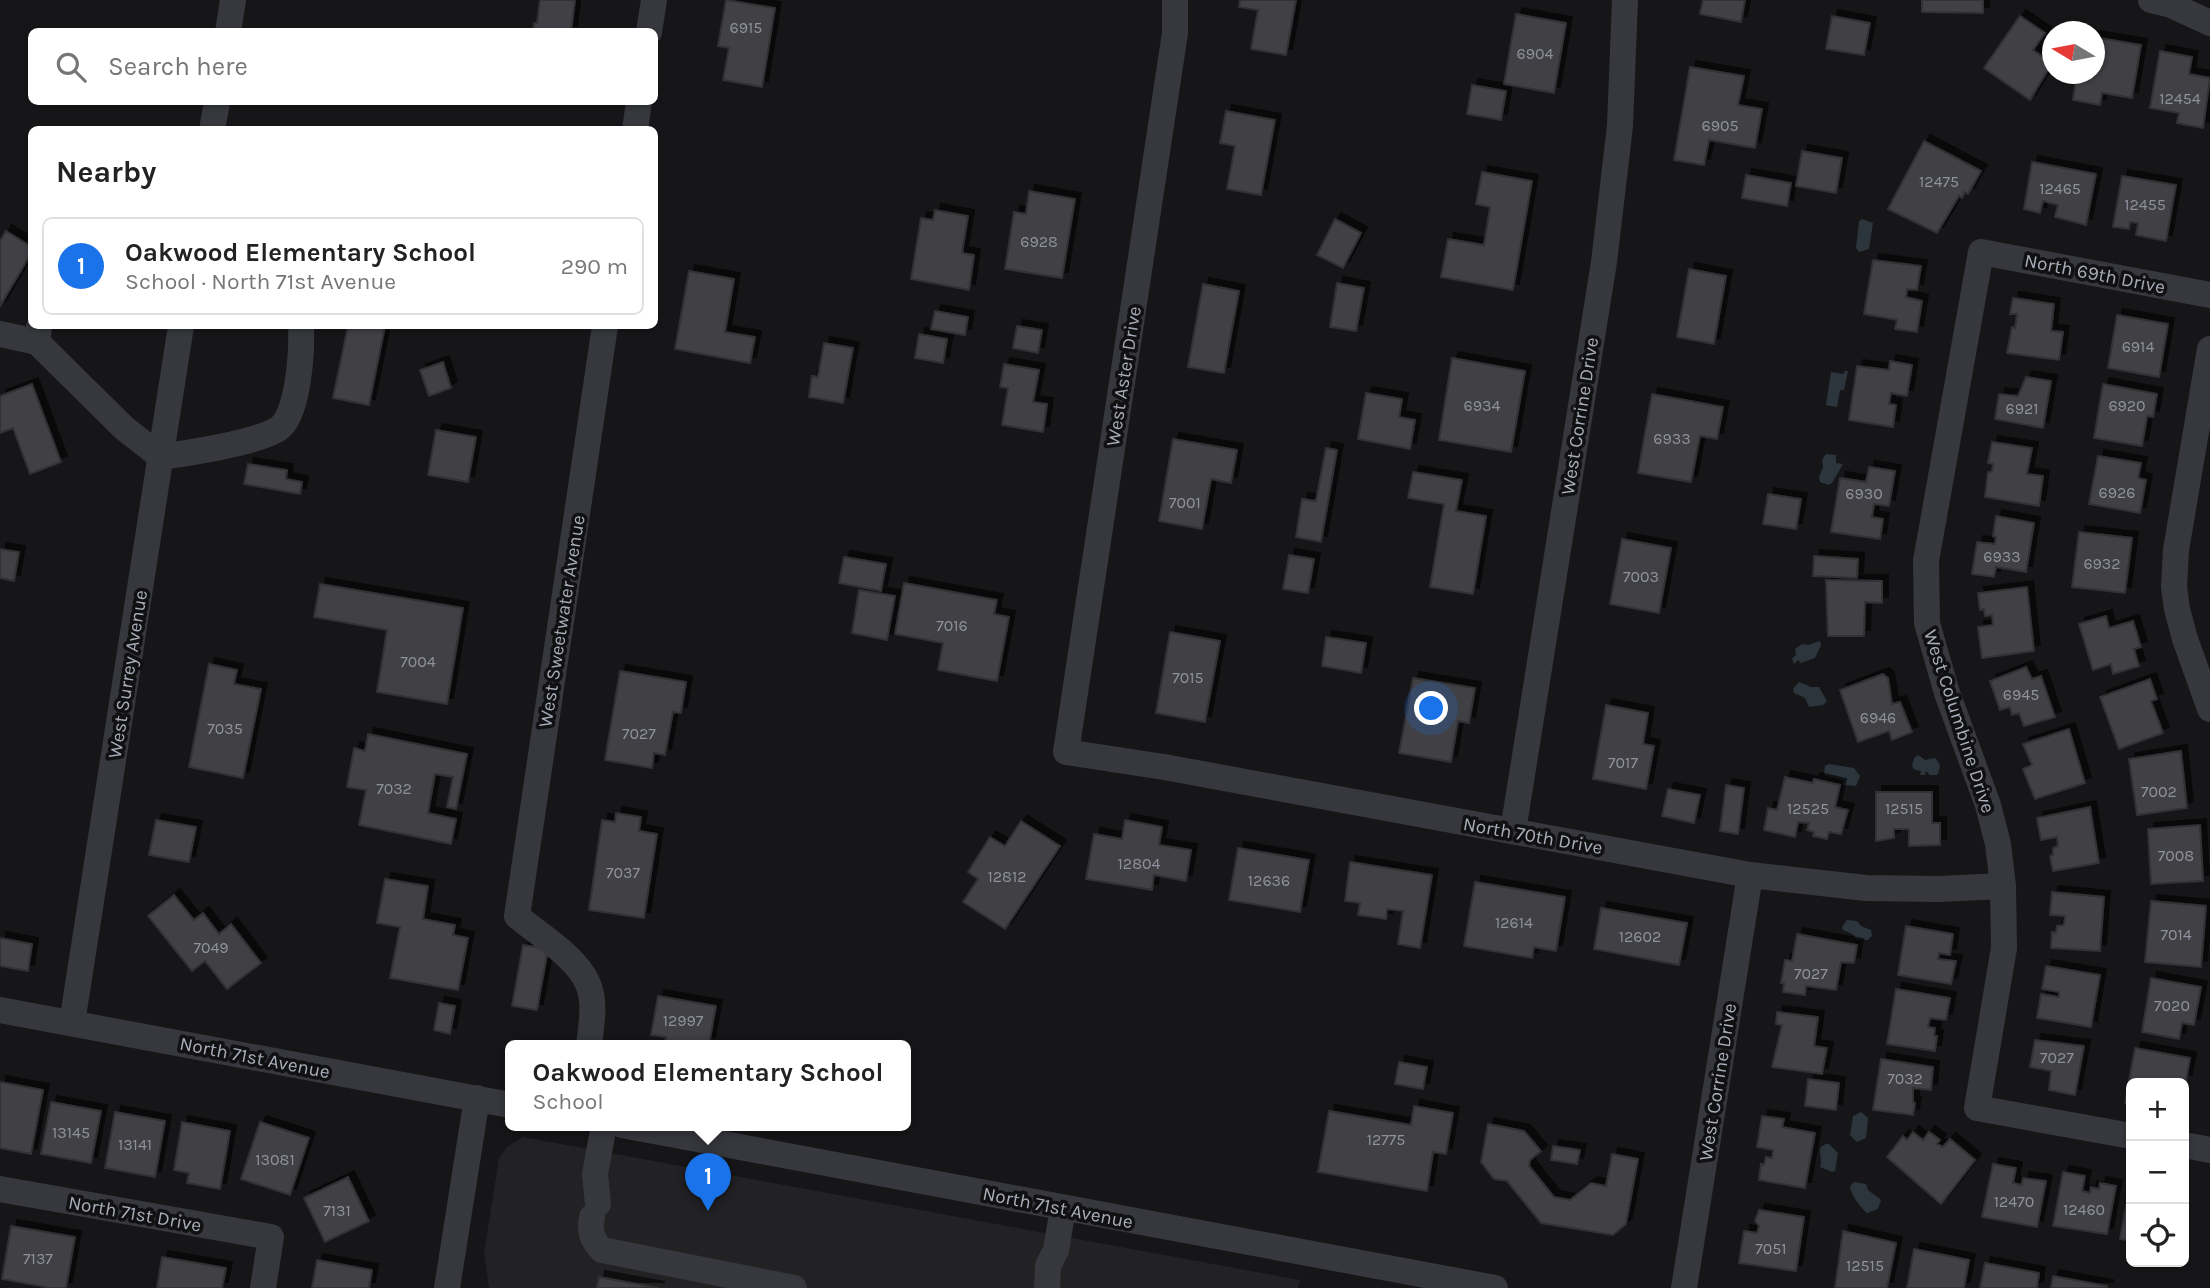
<!DOCTYPE html>
<meta charset="utf-8">
<style>
body{margin:0;font-family:Karla,sans-serif;background:#f6f6f6;color:#222}
.controls{position:absolute;right:21px;bottom:21px;display:grid;overflow:hidden;border-radius:10px;box-shadow:0 2px 5px #0004}
.controls button{width:63px;height:63px;display:grid;place-items:center;padding:0;border:0;border-bottom:2px solid #e0e0e0;background:#fff;color:#222;font:35px sans-serif}
.compass{position:absolute;left:2042px;top:21px;width:63px;height:63px;border-radius:50%;background:#fff;box-shadow:0 2px 5px #0004;rotate:280deg}
.you{position:absolute;left:1432px;top:709px;width:24px;height:24px;margin:-18px;border:5px solid #fff;border-radius:50%;background:#1a73e8;box-shadow:0 0 0 10px #1a73e833}
.badge{display:grid;place-items:center;width:46px;height:46px;border-radius:50%;background:#1a73e8;color:#fff;font-size:23px;font-weight:700}
.pin{position:absolute;translate:-50% -58px;filter:drop-shadow(0 2px 4px #0008)}
.pin::after{content:'';position:absolute;top:37px;width:24px;height:21px;background:inherit;clip-path:polygon(0 0,100% 0,50% 100%)}
.popup{position:absolute;left:505px;top:1040px;width:406px;height:91px;box-sizing:border-box;display:grid;place-content:center;border-radius:10px;background:#fff;filter:drop-shadow(0 2px 5px #0005);font-size:23px;white-space:nowrap;color:#767676}
.popup b{font-size:26px;color:#222}
.popup::after{content:'';position:absolute;left:50%;top:100%;margin-left:-14px;border:14px solid transparent;border-top-color:#fff}
.list{margin:0;padding:0;list-style:none}
h2{display:flex;justify-content:space-between;align-items:center;height:91px;margin:0;padding:0 28px;font-size:30px}
h2 small{font-size:23px;font-weight:400;color:#767676}
.list li{display:grid;grid-template-columns:46px 1fr auto;gap:21px;align-items:center;box-sizing:border-box;height:98px;margin:0 14px 14px;padding:0 14px;border:2px solid #e0e0e0;border-radius:10px}
.list b{display:block;font-size:26px;white-space:nowrap}
.list p{margin:0;font-size:23px;white-space:nowrap;color:#767676}
.list em{font-size:23px;font-style:normal;color:#767676}
.icon{flex:none;width:38px;height:38px;fill:none;stroke:currentColor;stroke-width:2;stroke-linecap:round;stroke-linejoin:round}
.map{position:relative;flex:none;width:2210px;height:1288px;overflow:hidden}
.search{position:absolute;background:#fff;box-shadow:0 2px 5px #0004;left:28px;top:28px;width:630px;height:77px;display:flex;align-items:center;gap:18px;box-sizing:border-box;padding:0 24px;border-radius:10px;color:#767676;font-size:26px}
.panel{position:absolute;background:#fff;box-shadow:0 2px 5px #0004;left:28px;top:126px;width:630px;height:203px;border-radius:10px}
.map>svg:first-child{display:block}
.built{fill:#222225}
.water{fill:#2c353c}
.building{fill:#404145;stroke:#303034;stroke-width:2;filter:url(#shadow)}
.lines{fill:none;stroke-linecap:round;stroke-linejoin:round}
.minor{stroke:#37383d;stroke-width:26}
.labels{text-anchor:middle;stroke-width:7;stroke-linejoin:round;paint-order:stroke}
.number-label{font-size:16px;fill:#8e929b}
.street-label{font-size:19px;fill:#a8adb8;stroke:#111113}
</style>
<div class="map">
<svg width="2210" height="1288" viewBox="0 0 2210 1288">
<defs>
<filter id="shadow"><feDropShadow dx="6" dy="-6" stdDeviation="0" flood-color="#0009"/></filter>
</defs>
<rect width="100%" height="100%" fill="#161618"/>
<path class="built" d="M523 1137 1300 1280 1298 1288H489L484 1253 499 1158 507 1147Z"/>
<path class="water" d="M1862 219 1873 223 1869 249 1859 252 1856 248 1859 221Z
M1845 371H1848L1844 390H1840L1837 407 1826 405 1831 372 1843 374Z
M1826 454 1836 455V463L1843 464 1832 483 1828 485 1820 482 1819 477 1823 467 1822 460Z
M1820 641 1821 645 1815 658 1801 663 1798 660 1794 664 1792 659 1796 655 1795 649 1802 644 1808 645Z
M1799 682 1811 687H1819L1827 701 1823 705 1809 707 1805 698 1794 693 1793 689Z
M1918 755 1925 760 1935 758C1941 764 1941 768 1937 775H1930L1926 771 1925 775H1920L1921 771 1915 770 1912 766 1914 758Z
M1829 764 1854 768 1860 776 1856 786 1843 785V780L1824 775 1825 766Z
M1847 920 1857 921 1861 926 1871 930 1872 936 1868 940 1856 939 1854 935 1843 930 1842 927Z
M1861 1112 1868 1118 1866 1138 1857 1142 1850 1135 1853 1116Z
M1826 1144H1829L1838 1153 1835 1171 1832 1172 1820 1167C1823 1160 1818 1154 1821 1147Z
M1854 1182 1866 1184 1868 1190 1881 1200 1878 1209 1867 1213C1860 1207 1851 1195 1850 1186Z"/>
<path class="building" d="M540 0H575L571 32H533L534 23H537Z
M726 0 775 8 762 87 723 80 729 48 718 46Z
M1240 0H1296L1286 55 1251 49 1258 10 1239 7Z
M1703 0H1745L1741 22 1700 14Z
M1922 0H1983V13L1922 12Z
M1516 14 1566 23 1554 93 1504 84Z
M1832 16 1870 23 1864 55 1826 49Z
M2020 16 2045 33 2033 50 2052 63 2030 100 1984 68Z
M2094 37 2141 45 2132 98 2102 93 2100 105 2073 100 2077 74H2094Z
M2160 51 2192 57 2189 74 2210 78 2203 128 2177 123 2179 113 2150 108Z
M1690 67 1744 76 1738 105 1762 109 1755 148 1709 140 1704 165 1674 160Z
M1472 85 1506 91 1501 120 1467 114Z
M1226 111 1275 120 1261 195 1227 189 1235 146 1220 143Z
M1924 141 1981 171 1968 194 1965 192 1962 198 1959 196 1937 233 1888 209Z
M1802 151 1842 158 1836 193 1796 186Z
M2032 162 2096 174 2086 225 2055 217 2058 205 2043 201 2040 213 2024 209Z
M1482 172 1532 181 1513 290 1441 277 1448 239 1484 245 1490 207 1476 204Z
M1746 175 1791 183 1787 206 1742 198Z
M2122 176 2176 185 2166 241 2136 235 2138 223 2130 222 2129 229 2113 227Z
M1029 191 1075 199 1062 278 1005 269 1014 212 1026 214Z
M935 210 968 216 962 253 974 255 969 290 911 279 921 218 933 220Z
M1335 219 1361 233 1343 268 1317 255Z
M6 231 32 247V252L0 306V241Z
M1873 260 1921 266 1917 290 1907 289 1906 297 1922 301 1917 332 1895 329 1897 320 1864 314Z
M1689 269 1726 276 1714 344 1677 337Z
M689 271 734 279 725 332 755 337 750 363 675 349Z
M1337 283 1364 288 1356 331 1330 327Z
M1203 284 1239 291 1224 373 1188 367Z
M2013 298 2054 304 2051 331 2063 332 2059 360 2007 353 2012 327 2015 328 2017 314H2010Z
M935 311 968 317 965 335 931 329Z
M2117 315 2168 324 2159 377 2108 368Z
M348 326H385L369 405 333 398Z
M1017 326 1042 330 1038 353 1013 348Z
M919 334 947 339 943 363 915 358Z
M824 343 853 348 843 403 809 397 812 376 818 377Z
M1452 358 1525 371 1511 452 1439 440Z
M1890 361 1912 365 1907 396 1891 393 1889 404 1896 405 1893 427 1849 420 1857 366 1889 370Z
M443 362 451 388 429 396 420 370Z
M1004 364 1039 370 1033 402 1047 404 1043 432 1002 425 1008 388 1000 387Z
M2026 377 2051 381 2043 428 1995 419 1999 394 2018 396Z
M32 384 61 462 30 474 13 428 0 433V396Z
M2103 384 2157 394 2153 417 2147 416 2142 446 2094 438Z
M1366 393 1402 399 1399 417 1415 420 1410 449 1358 439Z
M1652 394 1723 407 1717 439 1700 436 1691 482 1638 473Z
M436 430 476 437 468 482 428 475Z
M1173 439 1237 450 1231 483 1211 479 1202 529 1159 521Z
M1992 442 2032 448 2027 474 2043 476 2039 506 1985 497 1988 472H1992L1993 464 1988 463Z
M1326 448 1337 450 1321 542 1296 537 1302 499 1316 501Z
M2098 456 2141 463 2138 478 2146 480 2140 513 2089 504Z
M248 464 287 470 286 479 302 482 300 494 244 484Z
M1869 467 1895 471 1889 506 1874 504 1872 517 1883 519 1880 539 1831 532 1840 478 1866 482Z
M1413 472 1462 480 1456 511 1486 516 1473 594 1430 587 1444 504 1408 498Z
M1768 494 1801 499 1796 529 1763 524Z
M1996 516 2034 523 2026 572 1996 567 1994 577 1972 574 1977 542 1995 544 1996 537 1993 536Z
M2079 532 2132 538 2125 593 2072 587Z
M1622 539 1671 548 1659 613 1610 604Z
M0 549 19 552 14 581 0 578Z
M1289 555 1314 559 1308 593 1283 589Z
M1814 556 1858 559 1857 578 1813 576Z
M844 557 886 564 881 591 839 583Z
M1826 580 1882 581V603L1865 602 1864 636H1828Z
M904 583 997 600 994 614 1009 617 997 681 938 670 943 643 895 634Z
M320 584 463 608 447 704 377 692 387 630 314 617Z
M2027 587 2034 651 1982 658 1978 627 1993 625 1992 615 1985 616 1984 609 1980 610 1978 593Z
M859 590 895 596 887 640 852 633Z
M2106 616 2109 628 2133 621 2141 647 2134 649 2139 666 2113 674 2111 664 2093 670 2079 624Z
M1170 632 1220 641 1205 722 1156 713Z
M1326 637 1366 643 1361 673 1322 666Z
M209 664 237 670 234 684 261 689 243 778 189 767Z
M2026 667 2032 679 2041 676 2055 717 2024 726 2019 713 2012 715 2010 707 2000 710 1990 681Z
M620 671 686 682 681 713 673 712 665 755 654 753 652 768 605 760Z
M1883 674 1888 678 1892 704 1900 702 1912 732 1892 740 1889 731 1858 742 1840 690Z
M1413 678 1475 688 1469 723 1458 721 1451 762 1399 753Z
M2150 679 2157 699 2151 701 2163 733 2119 749 2100 697Z
M1606 705 1648 713 1643 744 1654 746 1646 789 1593 779Z
M2069 729 2085 783 2035 799 2023 769 2032 765 2023 744Z
M368 734 467 754 456 809 447 807 453 777 435 774 428 813 456 819 451 844 359 825 366 790 347 787 354 748 365 751Z
M2181 751 2187 808 2137 815 2129 759Z
M1785 777 1813 783 1814 779 1840 785 1835 807 1848 810 1841 834 1829 832 1827 839 1813 836 1814 832 1807 830 1809 823 1798 822 1795 837 1764 830 1768 808 1777 810Z
M1726 785 1744 788 1738 834 1720 831Z
M1668 789 1700 795 1694 823 1662 816Z
M1876 792H1932V823H1940V845L1909 846V829H1894V838L1876 841Z
M2090 807 2099 863 2053 871 2050 856 2053 855V848L2058 846 2057 837 2041 840 2037 818Z
M616 813 641 817 639 831 657 834 644 918 589 910 602 820 615 822Z
M156 820 196 827 189 862 149 855Z
M1125 820 1162 827 1159 845 1191 850 1186 881 1154 875 1152 890 1086 879 1094 834 1122 839Z
M1021 821 1060 846 1005 929 963 902 978 879 968 872 990 837 1005 846Z
M2200 825 2203 881 2151 884 2148 829Z
M1238 848 1309 860 1300 912 1229 900Z
M1350 862 1432 875 1420 948 1398 944 1403 911 1387 909 1386 919 1358 915 1360 903 1345 901Z
M385 879 428 886 423 919 455 925 453 935 468 938 458 990 390 978 400 927 377 923Z
M1475 882 1565 897 1556 951 1534 947 1532 958 1464 946Z
M2052 892 2104 897 2100 951 2051 948 2052 932 2056 933 2057 926 2064 925 2065 916 2050 915Z
M174 895 194 920 203 913 219 934 231 924 261 963 227 989 205 961 192 971 148 916Z
M2151 901 2206 906 2201 967 2145 962Z
M1601 908 1687 923 1679 965 1594 949Z
M1906 926 1953 934 1950 955 1939 953 1938 959 1956 961 1951 984 1898 975Z
M1797 934 1857 945 1854 963 1841 962 1836 990 1806 986 1805 995 1783 992 1784 983H1781L1785 960 1792 961Z
M0 938 32 944 28 971 0 966Z
M523 945 548 949 537 1010 512 1006Z
M2046 966 2100 975 2091 1027 2037 1018 2041 994 2059 997V992L2042 989Z
M2151 978 2201 987 2194 1025 2182 1023 2179 1039 2142 1032Z
M1896 989 1950 998 1946 1020 1930 1018 1928 1027 1935 1028 1934 1036H1937L1935 1051 1887 1044Z
M658 996 716 1006 709 1044 699 1042V1045H665L666 1037 651 1035Z
M439 1003 455 1006 450 1034 434 1030Z
M1777 1012 1818 1017 1814 1046 1827 1048 1822 1074 1772 1067 1782 1025 1776 1024Z
M2035 1040 2084 1046 2075 1095 2049 1090 2051 1071 2030 1067Z
M2135 1048 2190 1058 2186 1081 2178 1080V1083H2131V1104L2125 1103Z
M1881 1059 1933 1067 1931 1090 1913 1088V1102L1915 1103 1913 1115 1873 1110Z
M1399 1062 1427 1067 1423 1089 1395 1084Z
M1808 1079 1839 1083 1836 1110 1805 1106Z
M0 1082 43 1090 31 1154 0 1148Z
M51 1102 101 1111 91 1163 41 1154Z
M1414 1106 1453 1113 1446 1154 1433 1152 1427 1191 1318 1172 1329 1111 1411 1125Z
M115 1112 165 1121 155 1177 105 1168Z
M1762 1116 1784 1119 1782 1127 1815 1133 1805 1188 1759 1180 1761 1164 1764 1165 1766 1157 1772 1158 1773 1150 1757 1147Z
M182 1122 230 1131 220 1189 187 1183 189 1173 174 1170Z
M260 1122 309 1138 290 1195 241 1179Z
M1488 1124 1524 1131 1541 1151 1530 1160 1529 1166 1554 1197 1570 1200 1591 1183 1606 1186 1612 1154 1638 1159 1626 1224 1613 1235 1541 1223 1507 1181 1494 1179 1481 1162Z
M1913 1132 1923 1140 1929 1132 1940 1140 1937 1144 1943 1147 1950 1139 1975 1160 1941 1204 1887 1157 1903 1136 1907 1140Z
M1553 1146 1580 1150 1577 1164 1551 1160Z
M1993 1164 2016 1168 2013 1183 2022 1185 2023 1178 2046 1181 2037 1227 1982 1217Z
M2063 1172 2085 1176 2082 1191 2090 1193 2091 1187 2099 1189 2100 1183 2116 1186 2107 1234 2053 1226Z
M348 1177 369 1221 325 1242 304 1198Z
M2130 1185H2131V1241L2120 1239Z
M1759 1210 1804 1217 1796 1271 1739 1263 1744 1231 1757 1233 1759 1226 1755 1221Z
M11 1226 75 1237 66 1288H50L2 1279Z
M1843 1231 1896 1243 1887 1288H1835Z
M1914 1249 1969 1260 1964 1288H1907Z
M162 1257 226 1268 222 1288H157Z
M317 1260 372 1270 369 1288H312Z
M1985 1263 2039 1273 2037 1288H1980Z
M2053 1276 2107 1286V1288H2051Z
M599 1277 659 1288H597Z"/>
<g class="lines">
<path class="minor" d="M1175 0V33L1066 752 1164 767 1750 875 1866 888 1938 889 2003 886
M2151 0 2171 5 2210 23
M228 32 233 0
M649 32 654 0
M212 130 217 102
M635 130 639 102
M0 334 37 342 39 327
M37 342 124 428 161 457C188 453 256 443 278 429 299 416 302 349 301 326
M2210 349 2176 550 2174 587 2177 609 2185 639 2210 709
M1513 831 1604 262 1620 126 1625 0
M0 1010 510 1105
M72 1023 181 326
M589 1045C591 1026 596 1003 588 984 577 957 539 935 517 916L605 326
M622 1125 1495 1288
M2131 1136 1977 1108 2004 948 2003 886 1998 844 1988 805 1947 693 1927 623 1926 561 1981 252 2210 295
M2184 1145 2210 1150
M0 1189 271 1237 263 1288
M598 1204 595 1174 604 1125
M592 1217C589 1231 592 1240 602 1250L794 1288
M447 1288 477 1098
M1047 1288 1048 1266 1056 1250 1063 1208
M1684 1288 1750 875"/>
</g>
<g class="labels">
<g class="number-label">
<text x="746" y="33">6915</text>
<text x="1535" y="59">6904</text>
<text x="2180" y="104">12454</text>
<text x="1720" y="131">6905</text>
<text x="1939" y="187">12475</text>
<text x="2060" y="194">12465</text>
<text x="2145" y="210">12455</text>
<text x="1039" y="247">6928</text>
<text x="2138" y="352">6914</text>
<text x="1482" y="411">6934</text>
<text x="2127" y="411">6920</text>
<text x="2022" y="414">6921</text>
<text x="1672" y="444">6933</text>
<text x="2117" y="498">6926</text>
<text x="1864" y="499">6930</text>
<text x="1185" y="508">7001</text>
<text x="2002" y="562">6933</text>
<text x="2102" y="569">6932</text>
<text x="1641" y="582">7003</text>
<text x="952" y="631">7016</text>
<text x="418" y="667">7004</text>
<text x="1188" y="683">7015</text>
<text x="2021" y="700">6945</text>
<text x="1878" y="723">6946</text>
<text x="225" y="734">7035</text>
<text x="639" y="739">7027</text>
<text x="1623" y="768">7017</text>
<text x="394" y="794">7032</text>
<text x="2159" y="797">7002</text>
<text x="1808" y="814">12525</text>
<text x="1904" y="814">12515</text>
<text x="2176" y="861">7008</text>
<text x="1139" y="869">12804</text>
<text x="623" y="878">7037</text>
<text x="1007" y="882">12812</text>
<text x="1269" y="886">12636</text>
<text x="1514" y="928">12614</text>
<text x="2176" y="940">7014</text>
<text x="1640" y="942">12602</text>
<text x="211" y="953">7049</text>
<text x="1811" y="979">7027</text>
<text x="2172" y="1011">7020</text>
<text x="683" y="1026">12997</text>
<text x="2057" y="1063">7027</text>
<text x="1905" y="1084">7032</text>
<text x="71" y="1138">13145</text>
<text x="1386" y="1145">12775</text>
<text x="135" y="1150">13141</text>
<text x="275" y="1165">13081</text>
<text x="2014" y="1207">12470</text>
<text x="2084" y="1215">12460</text>
<text x="337" y="1216">7131</text>
<text x="1771" y="1254">7051</text>
<text x="38" y="1264">7137</text>
<text x="1865" y="1271">12515</text>
</g>
<g class="street-label">
<text transform="translate(2095 273) rotate(11)" y="7">North 69th Drive</text>
<text transform="translate(1123 376) rotate(-81)" y="7">West Aster Drive</text>
<text transform="translate(1579 416) rotate(-81)" y="7">West Corrine Drive</text>
<text transform="translate(561 621) rotate(-81)" y="7">West Sweetwater Avenue</text>
<text transform="translate(127 674) rotate(-81)" y="7">West Surrey Avenue</text>
<text transform="translate(1960 721) rotate(72)" y="7">West Columbine Drive</text>
<text transform="translate(1533 835) rotate(10)" y="7">North 70th Drive</text>
<text transform="translate(255 1057) rotate(11)" y="7">North 71st Avenue</text>
<text transform="translate(1717 1082) rotate(-81)" y="7">West Corrine Drive</text>
<text transform="translate(1058 1207) rotate(11)" y="7">North 71st Avenue</text>
<text transform="translate(135 1213) rotate(10)" y="7">North 71st Drive</text>
</g>
</g>
</svg>
<div class="controls">
<button>+</button>
<button>−</button>
<button><svg class="icon" aria-label="locate" viewBox="0 0 24 24"><circle cx="12" cy="12" r="6"/><path d="M12 2v4M12 18v4M2 12h4M18 12h4"/></svg></button>
</div>
<svg class="compass" viewBox="-18 -18 36 36"><path d="M0-13l5 13h-10z" fill="#e53935"/><path d="M0 13l5-13h-10z" fill="#767676"/></svg>
<div class="you"></div>
<div class="pin badge" style="left:708px;top:1211px">1</div>
<div class="popup"><b>Oakwood Elementary School</b>School</div>
<div class="search"><svg class="icon" aria-label="search" viewBox="0 0 24 24"><circle cx="10" cy="10" r="6"/><path d="M15 15l6 6"/></svg>Search here</div>
<section class="panel">
<h2>Nearby<small></small></h2>
<ul class="list">
<li><span class="badge">1</span><div><b>Oakwood Elementary School</b><p>School · North 71st Avenue</p></div><em>290 m</em></li>
</ul>
</section>
</div>
